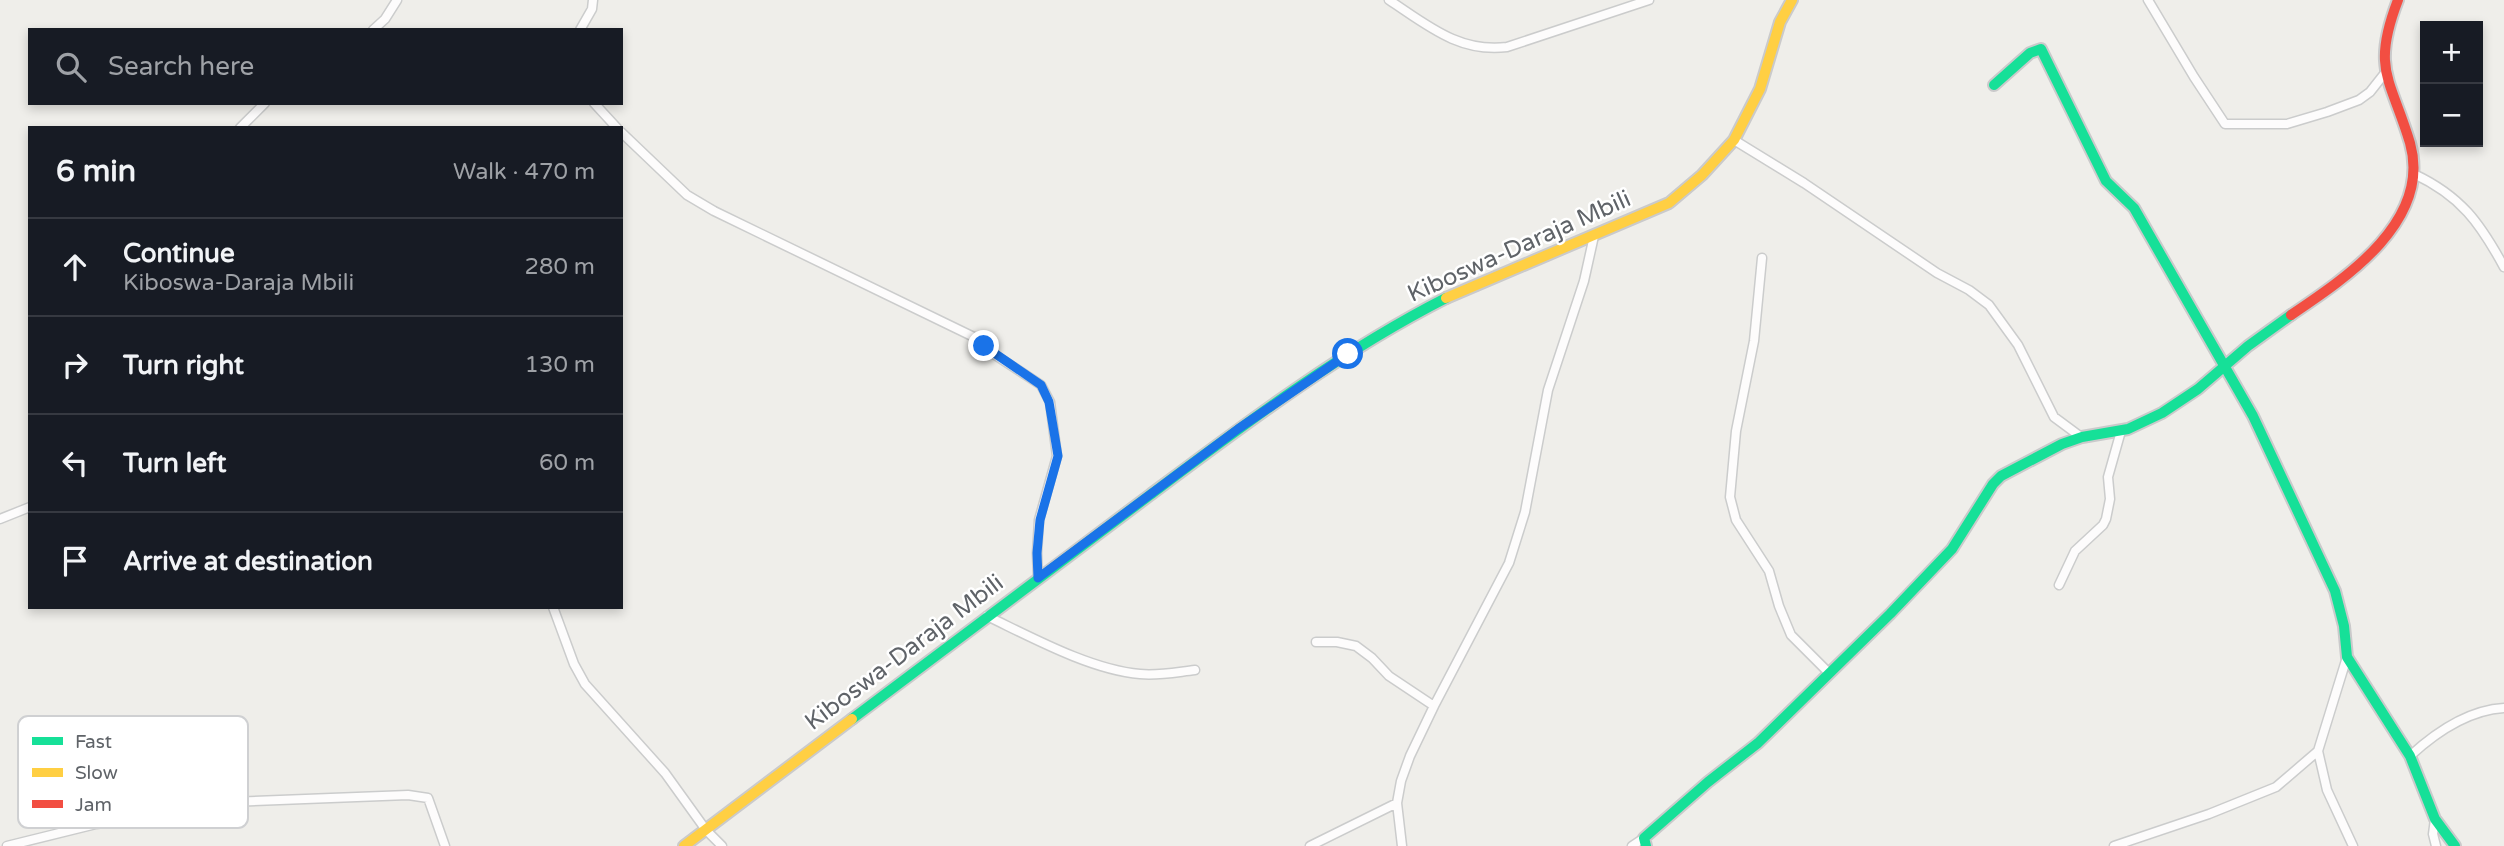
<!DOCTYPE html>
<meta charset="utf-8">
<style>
body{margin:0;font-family:"Varela Round",sans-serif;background:#20242c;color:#f1f3f6}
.controls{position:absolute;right:21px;top:21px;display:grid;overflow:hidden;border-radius:0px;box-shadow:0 4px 10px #0003}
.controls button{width:63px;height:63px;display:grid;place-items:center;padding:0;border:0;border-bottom:2px solid #363941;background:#171b24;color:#f1f3f6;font:35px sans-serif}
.stop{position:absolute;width:21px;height:21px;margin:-16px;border:5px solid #1a73e8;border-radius:50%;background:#fff}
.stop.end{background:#1a73e8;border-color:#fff;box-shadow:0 2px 7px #0008}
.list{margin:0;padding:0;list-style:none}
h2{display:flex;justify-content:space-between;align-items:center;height:91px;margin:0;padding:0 28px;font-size:30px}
h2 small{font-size:23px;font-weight:400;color:#9ea1a6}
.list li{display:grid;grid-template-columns:46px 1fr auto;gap:21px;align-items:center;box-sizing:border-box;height:98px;padding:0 28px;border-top:2px solid #363941}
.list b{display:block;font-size:26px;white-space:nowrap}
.list p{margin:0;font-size:23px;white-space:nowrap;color:#9ea1a6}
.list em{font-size:23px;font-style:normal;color:#9ea1a6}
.icon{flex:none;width:38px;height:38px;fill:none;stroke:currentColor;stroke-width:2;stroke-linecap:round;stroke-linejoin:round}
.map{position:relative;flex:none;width:2504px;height:846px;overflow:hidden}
.search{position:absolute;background:#171b24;box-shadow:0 4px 10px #0003;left:28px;top:28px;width:595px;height:77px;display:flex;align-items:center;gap:18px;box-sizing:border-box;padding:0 24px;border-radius:0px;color:#9ea1a6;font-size:26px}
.panel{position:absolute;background:#171b24;box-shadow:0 4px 10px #0003;left:28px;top:126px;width:595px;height:483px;border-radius:0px}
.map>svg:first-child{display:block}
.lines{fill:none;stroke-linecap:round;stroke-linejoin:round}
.street-casing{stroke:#cbcccc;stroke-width:11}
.fast-casing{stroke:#cacacb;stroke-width:14}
.slow-casing{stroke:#cacacb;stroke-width:14}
.jam-casing{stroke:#cacacb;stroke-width:14}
.street{stroke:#fdfcfc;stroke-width:8}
.fast{stroke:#16e098;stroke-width:10}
.slow{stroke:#ffcf43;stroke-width:10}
.jam{stroke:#f24e42;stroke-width:10}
.route{stroke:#1a73e8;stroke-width:9}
.labels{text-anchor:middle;stroke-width:5;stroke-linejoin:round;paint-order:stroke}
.street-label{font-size:24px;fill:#5f6368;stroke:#fff}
.key{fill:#fff;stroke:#cfd0d2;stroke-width:2}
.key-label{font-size:19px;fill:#5f6368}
</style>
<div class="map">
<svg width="2504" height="846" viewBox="0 0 2504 846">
<rect width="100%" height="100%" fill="#efeeea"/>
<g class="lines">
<g class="street-casing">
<path id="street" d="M1389 0C1427 25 1459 53 1507 47L1649 0
M2148 0 2194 77 2225 124H2287L2327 112 2359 100 2370 92 2385 73
M373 30 385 19 397 0
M580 30 592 9 593 0
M594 103 617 128
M240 128 265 103
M621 132 687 195 714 211 978 339 992 353 1041 385 1050 402 1057 456 1039 520 1037 553 1038 578
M1734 140 1804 183 1937 273 1969 290 1989 305 2018 345 2054 417 2081 437
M2414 174C2461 196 2480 223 2504 267
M1762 258 1754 341 1736 431 1730 497 1736 520 1769 571 1779 606 1791 635 1829 673
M0 519 30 507
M2059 585 2075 551 2103 525 2106 519 2110 499 2108 477 2121 431
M553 607 574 664 585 684 665 773 706 830 722 846
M987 616C1031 637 1091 670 1140 674 1158 676 1177 672 1195 670
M1316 642H1337L1356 646 1372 658 1389 676 1434 706
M2318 751 2327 790 2353 846
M2410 756C2435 733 2469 710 2504 708
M2435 819 2433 834 2436 846
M7 846 96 824 145 818 230 802 408 795 428 798 445 846
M1310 846 1397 803
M1402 846 1397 803 1401 781 1410 756 1434 706 1509 563 1525 512 1548 390 1584 281 1594 236
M1632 846 1644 838
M2114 846 2209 814 2276 787 2318 751 2347 657"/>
</g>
<g class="fast-casing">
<path id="fast" d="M1994 85 2030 53 2041 49 2106 181 2134 208 2253 416 2335 591 2344 626 2347 657 2410 756 2435 819 2455 846
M852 719C951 644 1050 569 1150 495 1245 424 1340 352 1446 298
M1646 846 1644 838 1708 782 1758 743 1890 614 1952 549 1993 484 2001 476 2062 444 2082 437 2128 429 2162 413 2198 389 2248 346 2291 315"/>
</g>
<g class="slow-casing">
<path id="slow" d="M1446 298 1669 203 1702 175 1734 140 1760 89 1780 22 1792 0
M684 846 852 719"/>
</g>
<g class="jam-casing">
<path id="jam" d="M2291 315C2346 278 2432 221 2410 143 2391 79 2371 70 2398 0"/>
</g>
<use href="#street" class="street"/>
<use href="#fast" class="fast"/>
<use href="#slow" class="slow"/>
<use href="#jam" class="jam"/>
</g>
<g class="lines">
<path class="route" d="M984 346 1041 385 1049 402 1058 456 1040 520 1037 553 1038 578 1238 429 1348 354"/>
</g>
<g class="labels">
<g class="street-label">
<text transform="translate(1519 246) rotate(-24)" y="8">Kiboswa-Daraja Mbili</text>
<text transform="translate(904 652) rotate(-37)" y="8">Kiboswa-Daraja Mbili</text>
</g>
</g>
<rect x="18" y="716" width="230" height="112" rx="10" class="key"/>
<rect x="32" y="737" width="31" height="8" fill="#16e098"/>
<rect x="32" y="768" width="31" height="9" fill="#ffcf43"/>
<rect x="32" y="800" width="31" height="8" fill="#f24e42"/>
<g class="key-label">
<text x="75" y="748">Fast</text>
<text x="75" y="779">Slow</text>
<text x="75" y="811">Jam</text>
</g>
</svg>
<div class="controls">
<button>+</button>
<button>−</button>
</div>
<div class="stop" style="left:1348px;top:354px"></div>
<div class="stop end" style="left:984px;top:346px"></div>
<div class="search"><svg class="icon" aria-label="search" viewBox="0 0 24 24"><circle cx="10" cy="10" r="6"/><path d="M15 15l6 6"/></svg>Search here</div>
<section class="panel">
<h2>6 min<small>Walk · 470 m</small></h2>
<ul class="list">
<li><svg class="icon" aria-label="ahead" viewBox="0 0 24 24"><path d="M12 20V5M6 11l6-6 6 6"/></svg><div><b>Continue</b><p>Kiboswa-Daraja Mbili</p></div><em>280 m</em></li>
<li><svg class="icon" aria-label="right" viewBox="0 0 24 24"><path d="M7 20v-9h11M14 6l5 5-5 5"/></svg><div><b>Turn right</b></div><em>130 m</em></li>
<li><svg class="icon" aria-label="left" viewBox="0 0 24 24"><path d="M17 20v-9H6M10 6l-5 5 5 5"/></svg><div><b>Turn left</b></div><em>60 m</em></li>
<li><svg class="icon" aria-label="arrive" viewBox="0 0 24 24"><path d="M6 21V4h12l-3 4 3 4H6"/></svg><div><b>Arrive at destination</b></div></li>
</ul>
</section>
</div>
